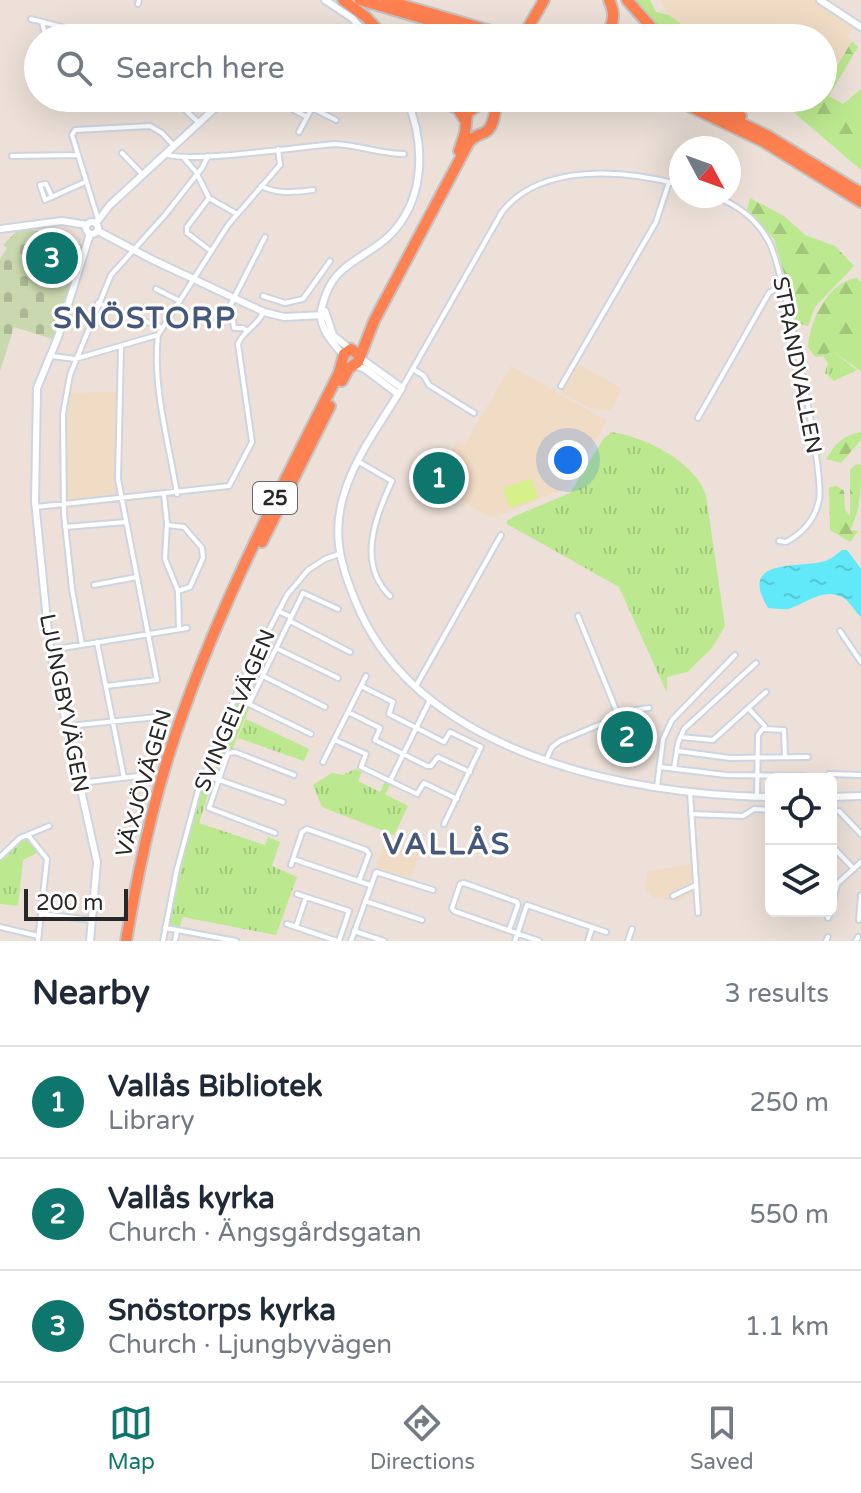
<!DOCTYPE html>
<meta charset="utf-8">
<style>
body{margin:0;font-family:"Varela Round",sans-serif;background:#f2f2f3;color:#1f2937}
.controls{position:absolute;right:24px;bottom:24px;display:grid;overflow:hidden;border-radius:12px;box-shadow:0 8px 32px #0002}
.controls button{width:72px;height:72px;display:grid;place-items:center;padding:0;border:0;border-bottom:2px solid #e0e1e3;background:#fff;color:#1f2937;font:40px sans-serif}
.compass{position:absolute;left:669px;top:136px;width:72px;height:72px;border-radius:50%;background:#fff;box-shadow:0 8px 32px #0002;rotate:131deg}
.scale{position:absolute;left:24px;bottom:20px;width:104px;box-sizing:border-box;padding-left:8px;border:4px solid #282828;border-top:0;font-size:22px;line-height:28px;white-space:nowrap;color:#282828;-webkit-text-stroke:6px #fff;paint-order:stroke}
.you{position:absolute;left:568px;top:460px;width:28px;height:28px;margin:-20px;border:6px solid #fff;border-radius:50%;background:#1a73e8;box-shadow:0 0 0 12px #1a73e833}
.badge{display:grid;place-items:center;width:52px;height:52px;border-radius:50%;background:#0f766e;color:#fff;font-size:26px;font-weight:700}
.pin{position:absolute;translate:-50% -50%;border:4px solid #fff;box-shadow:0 2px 8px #0006}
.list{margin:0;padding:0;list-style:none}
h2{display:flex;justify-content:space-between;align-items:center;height:104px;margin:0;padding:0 32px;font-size:34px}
h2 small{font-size:26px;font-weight:400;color:#747a83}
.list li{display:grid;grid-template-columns:52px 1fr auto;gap:24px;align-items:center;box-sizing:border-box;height:112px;padding:0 32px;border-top:2px solid #e0e1e3}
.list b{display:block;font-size:30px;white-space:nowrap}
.list p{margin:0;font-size:26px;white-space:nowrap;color:#747a83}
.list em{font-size:26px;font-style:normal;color:#747a83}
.icon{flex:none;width:44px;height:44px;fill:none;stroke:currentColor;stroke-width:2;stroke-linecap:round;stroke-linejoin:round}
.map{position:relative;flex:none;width:861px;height:941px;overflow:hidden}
.search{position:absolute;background:#fff;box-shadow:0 8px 32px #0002;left:24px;right:24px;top:24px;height:88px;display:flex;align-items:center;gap:20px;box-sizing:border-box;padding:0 28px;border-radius:44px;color:#747a83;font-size:30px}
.sheet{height:440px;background:#fff}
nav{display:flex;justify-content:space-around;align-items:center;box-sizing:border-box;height:112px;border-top:2px solid #e0e1e3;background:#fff;font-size:22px;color:#747a83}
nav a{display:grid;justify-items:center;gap:4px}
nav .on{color:#0f766e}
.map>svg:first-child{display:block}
.education{fill:#f0dbc5}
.grass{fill:url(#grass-tufts)}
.forest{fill:url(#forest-firs)}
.cemetery{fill:url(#cemetery-stones)}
.pitch{fill:#d6f189}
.water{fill:url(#water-ripples)}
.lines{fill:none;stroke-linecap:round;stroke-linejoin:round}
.street-casing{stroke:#cdd5e3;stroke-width:8}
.secondary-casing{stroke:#cdd5e3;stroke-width:10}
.highway-casing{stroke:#c3c3c3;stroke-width:14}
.street{stroke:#fff;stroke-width:4}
.secondary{stroke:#fff;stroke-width:6}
.highway{stroke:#ff8050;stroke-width:10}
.labels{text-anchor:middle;stroke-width:6;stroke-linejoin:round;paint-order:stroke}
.shield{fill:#fff;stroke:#686868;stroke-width:2}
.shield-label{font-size:20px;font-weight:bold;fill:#282828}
.street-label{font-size:22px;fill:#282828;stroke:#fff}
.district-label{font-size:30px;font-weight:bold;letter-spacing:2px;fill:#45587c;stroke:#fff}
</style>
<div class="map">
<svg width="861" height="941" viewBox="0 0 861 941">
<defs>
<pattern id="grass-tufts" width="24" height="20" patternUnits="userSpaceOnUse" patternTransform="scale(2)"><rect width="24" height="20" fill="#bce88f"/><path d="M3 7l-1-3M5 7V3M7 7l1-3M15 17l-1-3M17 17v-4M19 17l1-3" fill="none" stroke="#a2c77b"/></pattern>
<pattern id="forest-firs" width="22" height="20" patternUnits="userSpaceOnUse" patternTransform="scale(2)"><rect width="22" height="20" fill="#bce88f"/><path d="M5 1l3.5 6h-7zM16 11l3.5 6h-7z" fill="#a2c77b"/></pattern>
<pattern id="cemetery-stones" width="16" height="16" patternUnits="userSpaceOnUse" patternTransform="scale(2)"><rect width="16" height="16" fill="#c9d8ae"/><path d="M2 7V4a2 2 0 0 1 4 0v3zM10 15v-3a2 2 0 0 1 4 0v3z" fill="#adb996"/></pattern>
<pattern id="water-ripples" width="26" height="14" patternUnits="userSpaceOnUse" patternTransform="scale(2)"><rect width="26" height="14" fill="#61e9f9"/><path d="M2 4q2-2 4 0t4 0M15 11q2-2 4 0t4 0" fill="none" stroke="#54c8d5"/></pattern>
</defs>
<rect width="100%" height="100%" fill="#ece0d8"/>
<path class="education" d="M659 0H813L854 27 847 37 852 41 823 90V38H700L669 15Z
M577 363 622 389 610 411 589 408 560 392Z
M511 366 607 421 567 488 492 518 433 485 457 442 464 445Z
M117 392 118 497 69 501 66 498 68 393Z
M386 838 420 851 411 877 406 875 405 878 376 867Z
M692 864 695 892 679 902 653 897 644 888 648 871Z"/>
<path class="grass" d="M832 351 857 370 834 381 825 373 828 363 823 356Z
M612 432C645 437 694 461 706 495L725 626 712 648 687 672 667 677V693L619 587 507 524V521L515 516 570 493 604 438Z
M240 701 250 706 232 750 223 755 218 775 211 776 209 770 235 703Z
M246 719 309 749 304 761 238 738Z
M355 769 362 772 358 781 380 792 385 781 391 784 385 794 408 806 394 835 322 807 313 785 332 773 343 775Z
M211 779 215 784 212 794 210 788 199 823 265 845 268 837 280 842 272 866 297 877 276 935 183 917 179 929 168 925 191 826 205 781Z
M25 839 40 851 23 860 18 906 0 904V860L18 842Z"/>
<path class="forest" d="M633 0H650L656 12 669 15 700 38H666Z
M852 41 858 47 829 96 843 104 861 89V170L777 98H795L812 109 819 98H823V90Z
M750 198 784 216 805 235 835 246 854 266 815 307 808 326 794 322 786 280 774 239 747 210Z
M856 278 861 282V371L832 351 823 356 815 357 808 347C810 321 827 283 856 278Z
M861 432V440L841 463 826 459C835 444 843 435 861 432Z
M856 464 861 465C861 489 861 509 850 530L858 531 850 542 830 530 829 487 837 486 844 491 845 510 850 516V470Z"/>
<path class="cemetery" d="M30 229 83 245 55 340 14 327 0 371V259L7 248 3 245 17 231Z"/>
<path class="pitch" d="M531 478 538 498 510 508 503 489Z"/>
<path class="water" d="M842 550H847L861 569V617C855 612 851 603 844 598 824 586 806 604 788 609 782 610 774 608 768 608 738 559 794 568 821 562 829 561 836 555 842 550Z"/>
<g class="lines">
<g class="street-casing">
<path id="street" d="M138 4 139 0
M31 19 89 34
M42 22 46 38
M63 98 68 104 155 98
M161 98 179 104 198 122
M271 98 307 117 299 132
M307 117 312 108 336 120
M122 153 143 175
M166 154C185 164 306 146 335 144 359 145 380 154 404 154
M12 156 77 155
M183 157 196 172 209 198 237 214
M261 186C279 195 294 192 313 190
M714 196C738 205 757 219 769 242 783 267 825 475 819 500 815 519 803 533 786 542L779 541
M52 197 46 184 40 185 45 200 85 182
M209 198 187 227V233L211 251
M98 219 72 135 75 130 150 126 162 133 174 146
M156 289 180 301
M263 296 285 303 303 299 330 261
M98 303 162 328
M247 331 243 328H234L231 304 265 237
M52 356 75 359 158 335
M413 369 424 376 429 385 474 413
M561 386 656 222 669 182
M402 388 502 212C541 162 626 170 681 185
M698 418 769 293 783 284
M359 462 392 481C375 517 357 564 390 596
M177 494C169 443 152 386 158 335L228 225 280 165 278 149
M164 495 167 523 165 559 178 591 179 629
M36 507 229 486 252 442 238 344C243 331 257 326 263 313
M167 525 184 527 202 548 203 558 190 587 178 591
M65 527 126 522
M94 585 137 577
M278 611 291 617
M578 616 619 717
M290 621 350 652
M840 631 861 662
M97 642 124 778
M82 645 72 589 64 514 63 414 70 375 111 275 165 215 202 168 208 156
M276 648 338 678
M50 650 187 628
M263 676 325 707
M106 686 157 680 118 479 121 347
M361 686 393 702 389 714 444 742 450 732 481 747 444 824
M416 686 501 535
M235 697 249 704 303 593 338 609
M249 704 311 734
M748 708 765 726 758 735 757 796
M348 712 380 728 375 740 427 766H431L438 757 470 772
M68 726 157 717
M764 729 784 730 785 757
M681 737 713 740 766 692
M335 740 366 754 361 767 417 794 424 783 457 799
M678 751 730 758 808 757
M546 760 552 747 560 741 635 710 649 708
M323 762 366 676
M660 767 726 775 805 776
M674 769 678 743 684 729 756 663
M829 774 861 775
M205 775 283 802
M390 781 430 700
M80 783 147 775
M657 787 663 739 672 720 735 655
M690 792 698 913
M839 811 861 834
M691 814 743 816 754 809 771 810
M275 833 209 808 228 753 235 752 294 775
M28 835 47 859 38 941
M831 845 854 869
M0 857 20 838 49 826
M293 859 370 885
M291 865 302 832 307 829 366 850 369 854 359 881
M831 878 837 884
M297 894 349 911 339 941
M673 896 696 885
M365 901 422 920
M831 910 837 884 861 862
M41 914 92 920
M828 918 831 911
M859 920 861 895
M287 924 337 941
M0 927 38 936
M296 927 306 897
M165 928 177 930 175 941
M177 930 236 941
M509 930 518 905 517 902 464 883 460 884 452 908 454 911 539 941
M354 931 384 941
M163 941 177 869 198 791 238 690 287 595 308 570 325 559 339 554
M351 941 376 872 433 890
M515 941 527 905 606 932
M588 941 592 928
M628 941 632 929
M826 941 828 937
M856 941 858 937"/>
</g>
<g class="secondary-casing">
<path id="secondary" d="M325 0 352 18 370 38
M820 0 861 27
M86 228a6 6 0 1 1 12 0a6 6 0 1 1-12 0Z
M96 223 110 205 226 98
M0 229 62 221 87 225
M98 231 153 260 264 312 284 317 325 315
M325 311 333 335 350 349
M343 355C334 343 323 334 321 318 320 310 323 302 326 294 337 264 366 257 388 237 426 201 426 143 406 98
M359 357 402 388C382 421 355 457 344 494 332 533 340 564 355 600 416 753 624 795 771 797
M354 365 365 369 398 394
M831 797 861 796
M90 941 97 862 50 650 35 501 37 388 58 337 90 234"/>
</g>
<g class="highway-casing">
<path id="highway" d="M343 0 366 17 385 38
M360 0 490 38
M385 0 515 38
M627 0 661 38
M522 38 544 0
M602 38C614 27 616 14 609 0
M434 98 458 109 465 120
M672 98 764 142 861 202
M690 98 768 136 861 193
M717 98 741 116
M459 151 465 133 467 113 489 98
M342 381 349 368 358 362 374 321 469 142C475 134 480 136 487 131 495 125 495 107 498 98
M262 542 330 406
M126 941C137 877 150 813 170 751 212 619 277 496 339 373L344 354 351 349 359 355"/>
</g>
<use href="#street" class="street"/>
<use href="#secondary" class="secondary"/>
<use href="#highway" class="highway"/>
</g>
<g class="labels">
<rect class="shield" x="253" y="482" width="44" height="32" rx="6"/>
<g class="shield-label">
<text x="275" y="505">25</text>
</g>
<g class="street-label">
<text transform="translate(798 365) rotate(79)" y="8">STRANDVALLEN</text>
<text transform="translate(65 703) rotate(79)" y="8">LJUNGBYVÄGEN</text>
<text transform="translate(234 710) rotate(-67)" y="8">SVINGELVÄGEN</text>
<text transform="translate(143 783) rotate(-74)" y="8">VÄXJÖVÄGEN</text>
</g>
<g class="district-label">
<text x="145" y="328">SNÖSTORP</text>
<text x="447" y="854">VALLÅS</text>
</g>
</g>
</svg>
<div class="controls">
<button><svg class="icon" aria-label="locate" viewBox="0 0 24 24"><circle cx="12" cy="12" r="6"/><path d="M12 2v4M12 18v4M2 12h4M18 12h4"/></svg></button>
<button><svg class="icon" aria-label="layers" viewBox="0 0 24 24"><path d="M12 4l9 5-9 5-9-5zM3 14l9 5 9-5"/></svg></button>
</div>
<svg class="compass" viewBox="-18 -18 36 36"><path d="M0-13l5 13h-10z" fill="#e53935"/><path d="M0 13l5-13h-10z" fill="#747a83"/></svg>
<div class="scale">200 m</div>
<div class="you"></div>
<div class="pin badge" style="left:439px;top:478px">1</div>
<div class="pin badge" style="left:627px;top:737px">2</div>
<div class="pin badge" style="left:52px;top:258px">3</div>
<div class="search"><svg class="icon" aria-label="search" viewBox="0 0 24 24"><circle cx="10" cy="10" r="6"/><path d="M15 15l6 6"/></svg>Search here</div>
</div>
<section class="sheet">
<h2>Nearby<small>3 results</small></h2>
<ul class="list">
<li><span class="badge">1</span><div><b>Vallås Bibliotek</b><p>Library</p></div><em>250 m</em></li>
<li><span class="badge">2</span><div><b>Vallås kyrka</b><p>Church · Ängsgårdsgatan</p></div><em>550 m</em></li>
<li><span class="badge">3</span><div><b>Snöstorps kyrka</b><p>Church · Ljungbyvägen</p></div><em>1.1 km</em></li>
</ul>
</section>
<nav>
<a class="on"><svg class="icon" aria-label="map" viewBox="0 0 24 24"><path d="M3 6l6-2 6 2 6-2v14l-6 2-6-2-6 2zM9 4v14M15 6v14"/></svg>Map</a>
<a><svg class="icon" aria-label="directions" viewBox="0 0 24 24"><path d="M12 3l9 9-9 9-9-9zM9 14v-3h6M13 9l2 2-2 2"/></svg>Directions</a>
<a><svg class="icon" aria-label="saved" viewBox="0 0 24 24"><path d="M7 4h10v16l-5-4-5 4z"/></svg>Saved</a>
</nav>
